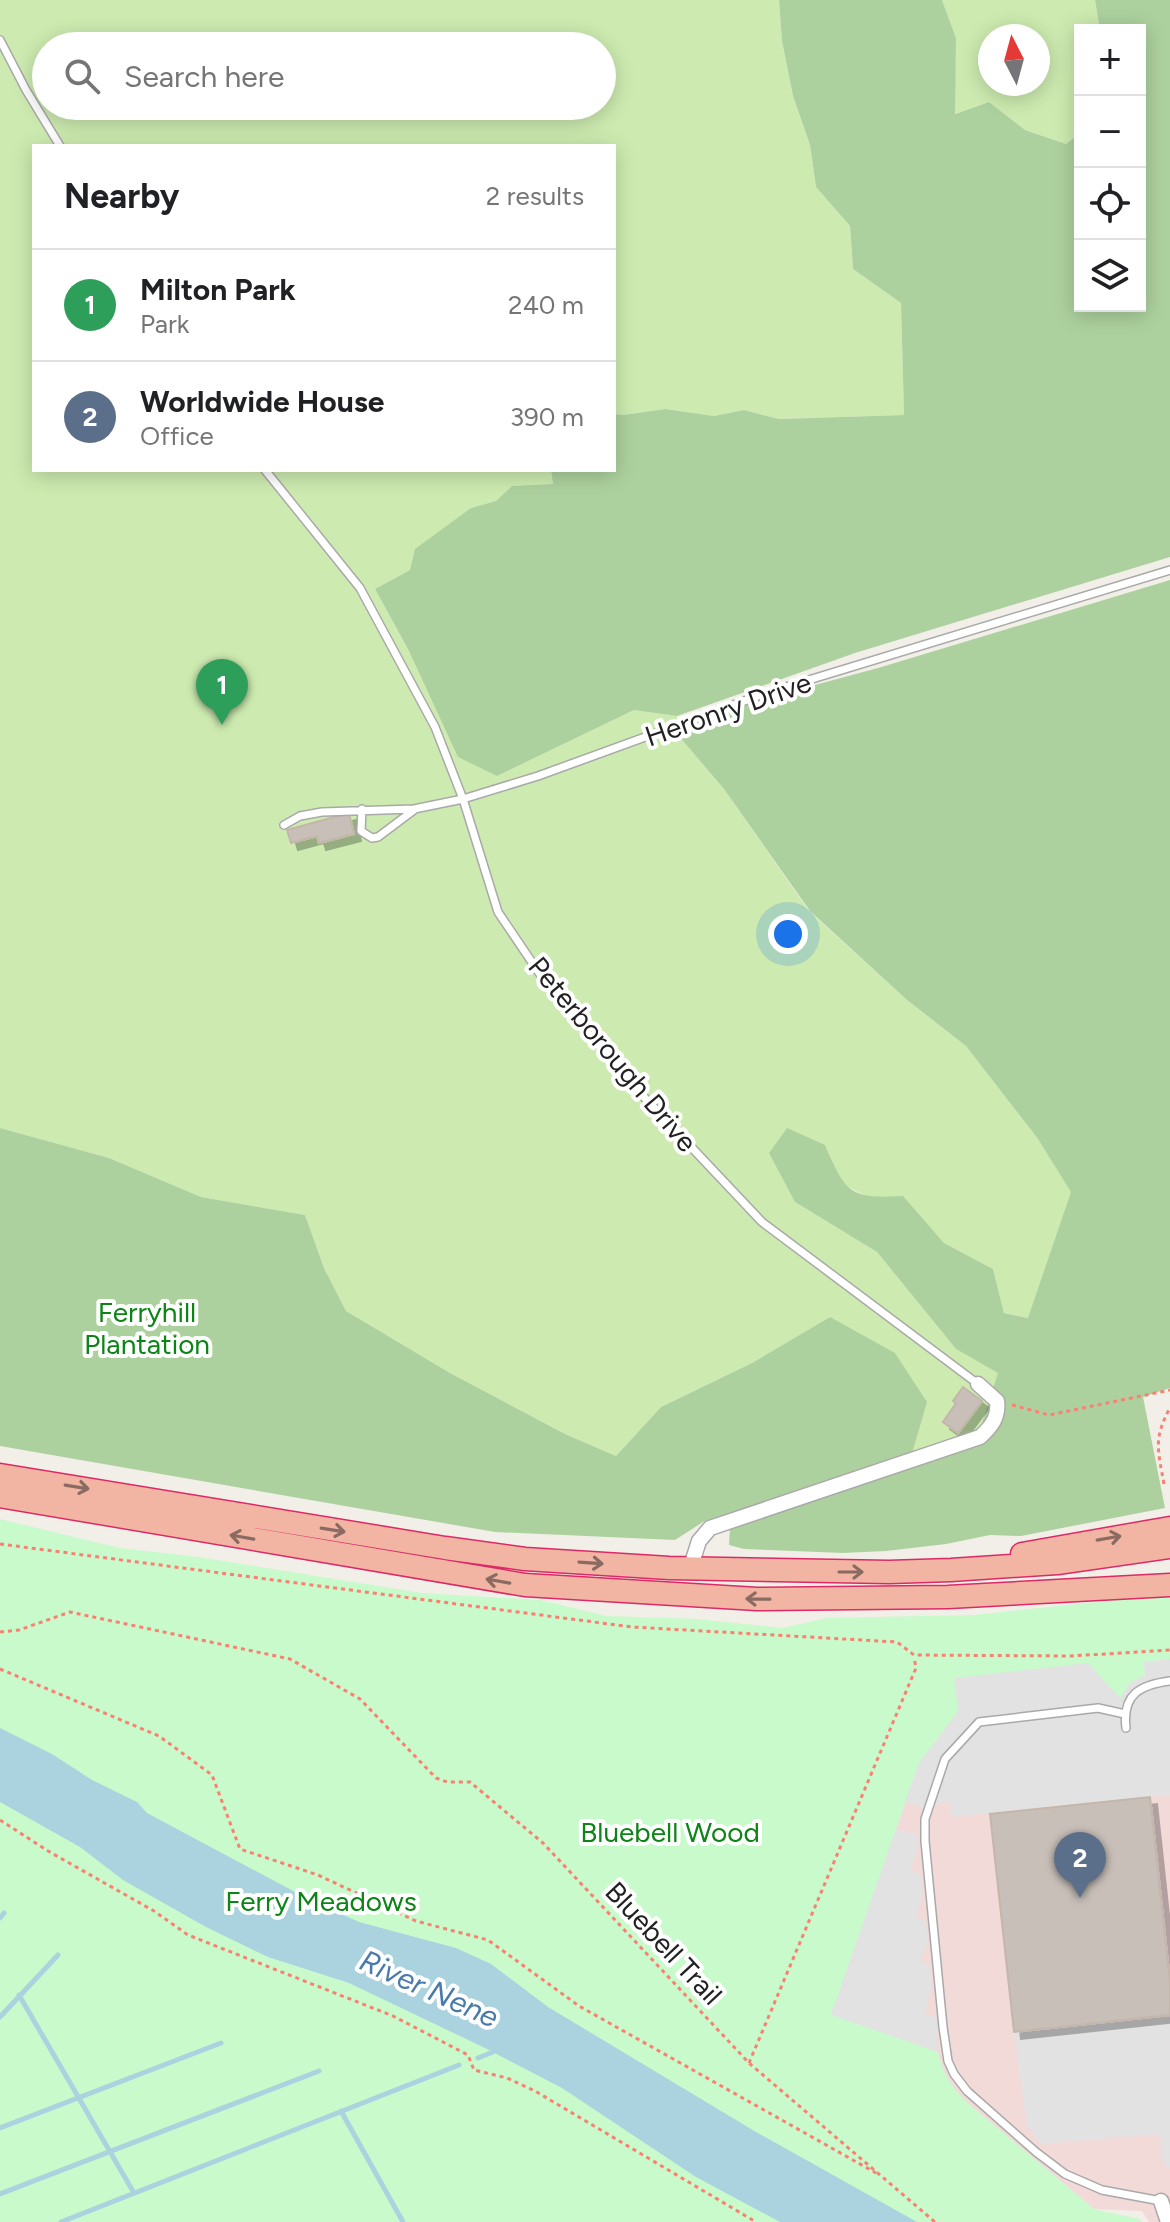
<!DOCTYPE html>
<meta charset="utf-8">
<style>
body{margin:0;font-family:Figtree,sans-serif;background:#f2f2f2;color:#202124}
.controls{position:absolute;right:24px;top:24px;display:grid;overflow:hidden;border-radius:0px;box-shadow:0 4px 20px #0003}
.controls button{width:72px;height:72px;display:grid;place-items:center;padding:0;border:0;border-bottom:2px solid #e0e0e0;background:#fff;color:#202124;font:40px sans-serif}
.compass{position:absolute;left:978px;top:24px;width:72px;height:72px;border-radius:50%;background:#fff;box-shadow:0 4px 20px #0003;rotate:354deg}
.you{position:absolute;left:788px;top:934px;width:28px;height:28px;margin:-20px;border:6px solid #fff;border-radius:50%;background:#1a73e8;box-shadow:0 0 0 12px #1a73e833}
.badge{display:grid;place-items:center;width:52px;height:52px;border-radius:50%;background:#d40000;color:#fff;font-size:26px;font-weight:700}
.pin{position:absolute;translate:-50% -66px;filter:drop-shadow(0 2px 4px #0008)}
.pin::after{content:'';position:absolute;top:42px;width:28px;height:24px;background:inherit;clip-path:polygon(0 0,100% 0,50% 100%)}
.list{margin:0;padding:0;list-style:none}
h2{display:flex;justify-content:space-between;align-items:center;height:104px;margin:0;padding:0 32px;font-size:34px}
h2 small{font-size:26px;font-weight:400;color:#757577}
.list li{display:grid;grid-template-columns:52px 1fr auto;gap:24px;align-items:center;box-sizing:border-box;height:112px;padding:0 32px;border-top:2px solid #e0e0e0}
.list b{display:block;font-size:30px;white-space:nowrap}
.list p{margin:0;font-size:26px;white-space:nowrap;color:#757577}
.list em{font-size:26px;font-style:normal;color:#757577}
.icon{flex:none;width:44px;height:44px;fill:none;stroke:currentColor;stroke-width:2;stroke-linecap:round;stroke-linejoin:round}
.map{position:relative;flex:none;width:1170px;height:2222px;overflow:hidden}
.search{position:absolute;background:#fff;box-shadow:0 4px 20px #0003;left:32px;top:32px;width:584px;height:88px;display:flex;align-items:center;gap:20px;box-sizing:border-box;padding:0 28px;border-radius:44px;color:#757577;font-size:30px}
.panel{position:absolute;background:#fff;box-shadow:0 4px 20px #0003;left:32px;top:144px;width:584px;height:328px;border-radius:0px}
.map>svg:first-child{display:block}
.commercial{fill:#f2dad9}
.grass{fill:#cdebb0;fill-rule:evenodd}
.forest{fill:#add19e}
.park{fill:#c8facc}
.parking{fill:#e2e2e2}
.water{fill:#aad3df}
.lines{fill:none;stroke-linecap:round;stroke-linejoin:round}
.stream{stroke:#aad3df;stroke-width:5}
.building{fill:#c7bfb8;stroke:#c4b6ab;stroke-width:2;filter:url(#shadow)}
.service-casing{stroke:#a9a9a9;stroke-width:10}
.minor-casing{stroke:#a9a9a9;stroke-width:17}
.trunk-casing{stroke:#dc2a67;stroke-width:25}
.path{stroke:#fa8072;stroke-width:3;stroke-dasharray:4 4;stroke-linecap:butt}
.service{stroke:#fff;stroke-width:7}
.minor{stroke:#fff;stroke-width:14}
.trunk{stroke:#f2b4a3;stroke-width:22}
.oneway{stroke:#8a6b62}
.labels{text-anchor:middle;stroke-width:8;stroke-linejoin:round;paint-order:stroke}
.street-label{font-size:28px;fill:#222;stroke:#fff}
.park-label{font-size:28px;fill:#0c8416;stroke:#fff}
.water-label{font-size:30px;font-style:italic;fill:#4a7aab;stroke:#fff}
</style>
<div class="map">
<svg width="1170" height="2222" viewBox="0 0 1170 2222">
<defs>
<filter id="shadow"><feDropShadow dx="7" dy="7" stdDeviation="0" flood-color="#0004"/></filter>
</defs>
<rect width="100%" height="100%" fill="#f2efe9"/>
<path class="commercial" d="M1170 1659V2222H1149L1142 2211 1094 2209 968 2104 950 2086 943 2072 831 2015 919 1763 1120 1698Z"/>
<path class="grass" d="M0 0H779L782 41 793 96 810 145 816 187 850 226 853 269 901 303 904 415 778 419 744 410 714 416 665 409 623 415 614 414V146H34V470H551L553 484 512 486 497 501 471 508 410 570 375 589 409 651 497 776 634 710 677 716V734L724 789 809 911 907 1000 966 1046 1038 1139 1072 1192 1029 1318 1004 1313 993 1269 944 1243 903 1197 870 1198 842 1184 825 1145 795 1202 877 1252 956 1349 999 1373 981 1426 971 1442 910 1457 830 1317 752 1363 661 1407 616 1456 565 1434 450 1373 346 1311 324 1268 305 1215 201 1197 109 1158 0 1128ZM46 46H602V106H46Z
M942 0H1095L1100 30H1080V133L1066 144 1025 130 989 102 954 114 956 38ZM990 36H1038V84H990Z"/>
<path class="forest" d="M779 0H942L956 38 955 114 989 102 1025 130 1066 144 1080 133V306H1140V30H1100L1095 0H1170V557L855 653 677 716 634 710 497 776 458 757 409 651 375 589 410 570 415 549 471 508 496 501 512 486 553 484 551 470H614V414L623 415 665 409 714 416 744 410 779 419 904 415 901 303 853 269 850 226 816 187 810 145 793 96 782 41Z
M1170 580V1388L1143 1397 1165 1508 1021 1536 990 1535 946 1544 886 1551 843 1553 744 1549 729 1545 730 1529 720 1517 703 1522 675 1540 495 1532 0 1446V1128L109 1158 201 1197 305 1215 324 1268 346 1311 450 1373 565 1434 616 1456 661 1407 752 1363 830 1317 895 1353 927 1402 911 1457 971 1442 981 1426 998 1373 956 1349 877 1252 795 1202 769 1153 787 1128 825 1145C846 1193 849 1199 903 1196L944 1243 993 1269 1004 1313 1028 1318 1071 1192 1038 1139 966 1046 907 1000 810 911 724 789 677 734 741 705 878 668Z"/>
<path class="park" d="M0 1519 120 1548 198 1557 422 1593 540 1600 607 1616 698 1619 782 1628 827 1618 973 1615 1170 1594V1659L1144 1662 1145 1675 1130 1683 1120 1699 958 1711 919 1763 832 2014 938 2052C944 2075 952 2088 969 2104L1094 2209 1140 2219 1142 2222H0Z"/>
<path class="parking" d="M1170 1659V1795L951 1817 950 1801 922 1807 905 1802 919 1763 958 1711 954 1678 1088 1663 1120 1698 1130 1683 1145 1675 1144 1662Z
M896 1829 917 1835 918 1848 910 1871 921 1875 923 1894 916 1918 926 1921 928 1940 920 1962 930 1966 932 1985 925 2014 937 2017 938 2052 831 2015Z
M1170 2017V2167L1163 2165 1160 2134 1041 2144 1027 2125 1014 2032Z"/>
<path class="water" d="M0 1728 52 1754 92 1780 137 1802 147 1813 310 1900 359 1922 456 1948 491 1964 548 2007 756 2132 917 2222H780L696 2177 562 2088 487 2049 349 1983 268 1957 206 1927 123 1880 80 1847 0 1802Z"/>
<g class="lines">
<path class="stream" d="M0 1918 4 1913
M19 1995 134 2193
M0 2017 58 1955
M478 2058 493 2052
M341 2111 403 2222
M0 2128 221 2043
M0 2194 319 2071
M61 2222 459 2065"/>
</g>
<path class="building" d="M349 813 354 834 319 843 317 836 291 843 287 830Z
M963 1387 982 1401 958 1433 943 1422 956 1403 953 1401Z
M1150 1797 1170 1982V2015L1014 2032 990 1814Z"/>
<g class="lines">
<g class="service-casing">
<path id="service" d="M0 40 26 90 60 146
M265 470 360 588 435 727 463 799 498 912 552 992 644 1097 762 1222 978 1384
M362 809 361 831 372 838 378 837 414 810
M284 825 300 816 322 812 414 809 463 799 538 776 766 693 1170 570
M1125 1714 1098 1708 979 1722 945 1759 925 1819V1841L943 2027 948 2061 954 2074 967 2091 1036 2152 1065 2174 1102 2190 1161 2201
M1126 1728C1122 1695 1139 1685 1170 1681"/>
</g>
<g class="minor-casing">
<path id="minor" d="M690 1569 699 1541 710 1528 980 1437C992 1426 999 1417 997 1401L978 1384
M1161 2201 1168 2222"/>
</g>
<g class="trunk-casing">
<path id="trunk" d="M0 1475 445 1548 525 1559 669 1568 889 1572 951 1570 1057 1563 1170 1547
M0 1496 525 1585 757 1599 948 1597 1170 1585
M1022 1554 1170 1528"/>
</g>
<path class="path" d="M1012 1405 1049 1415 1170 1390
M1164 1484C1158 1450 1153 1439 1170 1408
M0 1544 632 1627 897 1642 914 1655 1071 1656 1170 1650
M0 1632 19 1630 70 1612 290 1659 360 1699 436 1778 447 1782H470L543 1843 749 2063 935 2222
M0 1669 159 1736 212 1775 240 1849 318 1875 416 1921 488 1940 579 2006 876 2173
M0 1820 48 1851 154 1911 188 1935 393 2016 468 2055 474 2070 507 2078 535 2091 756 2222
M749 2063 916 1668 914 1657"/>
<use href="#service" class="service"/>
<use href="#minor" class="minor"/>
<use href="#trunk" class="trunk"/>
</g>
<defs><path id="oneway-shaft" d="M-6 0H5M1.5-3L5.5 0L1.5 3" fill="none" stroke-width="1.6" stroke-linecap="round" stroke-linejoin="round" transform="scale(2)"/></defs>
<g class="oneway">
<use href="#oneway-shaft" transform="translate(77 1487) rotate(9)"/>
<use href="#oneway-shaft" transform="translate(333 1530) rotate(9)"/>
<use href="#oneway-shaft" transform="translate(242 1537) rotate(-170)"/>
<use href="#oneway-shaft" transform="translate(1109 1538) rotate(-10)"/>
<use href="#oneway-shaft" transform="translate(591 1563) rotate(4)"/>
<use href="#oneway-shaft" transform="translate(851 1572)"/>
<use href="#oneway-shaft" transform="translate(498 1581) rotate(-170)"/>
<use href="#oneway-shaft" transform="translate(758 1599) rotate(-179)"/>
</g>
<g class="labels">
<g class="street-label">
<text transform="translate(728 709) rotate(-19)" y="10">Heronry Drive</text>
<text transform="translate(613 1054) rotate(50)" y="10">Peterborough Drive</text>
<text transform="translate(664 1943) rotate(47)" y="10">Bluebell Trail</text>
</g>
<g class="park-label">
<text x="147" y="1322">Ferryhill<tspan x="147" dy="32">Plantation</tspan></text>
<text x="670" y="1842">Bluebell Wood</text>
<text x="321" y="1911">Ferry Meadows</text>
</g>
<g class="water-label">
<text transform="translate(429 1989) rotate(24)" y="10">River Nene</text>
</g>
</g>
</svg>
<div class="controls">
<button>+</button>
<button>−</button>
<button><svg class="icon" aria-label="locate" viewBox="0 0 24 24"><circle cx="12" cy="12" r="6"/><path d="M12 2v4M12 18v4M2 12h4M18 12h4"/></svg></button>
<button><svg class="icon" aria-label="layers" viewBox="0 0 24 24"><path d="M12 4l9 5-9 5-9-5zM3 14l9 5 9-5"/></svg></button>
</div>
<svg class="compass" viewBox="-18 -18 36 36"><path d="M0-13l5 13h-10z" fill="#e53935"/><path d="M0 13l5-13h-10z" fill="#757577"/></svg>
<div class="you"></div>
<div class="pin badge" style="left:222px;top:725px;background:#2e9e5b">1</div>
<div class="pin badge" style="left:1080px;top:1898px;background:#5c6f8a">2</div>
<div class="search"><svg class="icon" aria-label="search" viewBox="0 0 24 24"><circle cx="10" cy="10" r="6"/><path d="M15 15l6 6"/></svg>Search here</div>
<section class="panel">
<h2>Nearby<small>2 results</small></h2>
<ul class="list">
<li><span class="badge" style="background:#2e9e5b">1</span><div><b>Milton Park</b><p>Park</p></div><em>240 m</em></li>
<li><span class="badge" style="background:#5c6f8a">2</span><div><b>Worldwide House</b><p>Office</p></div><em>390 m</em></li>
</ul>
</section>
</div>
